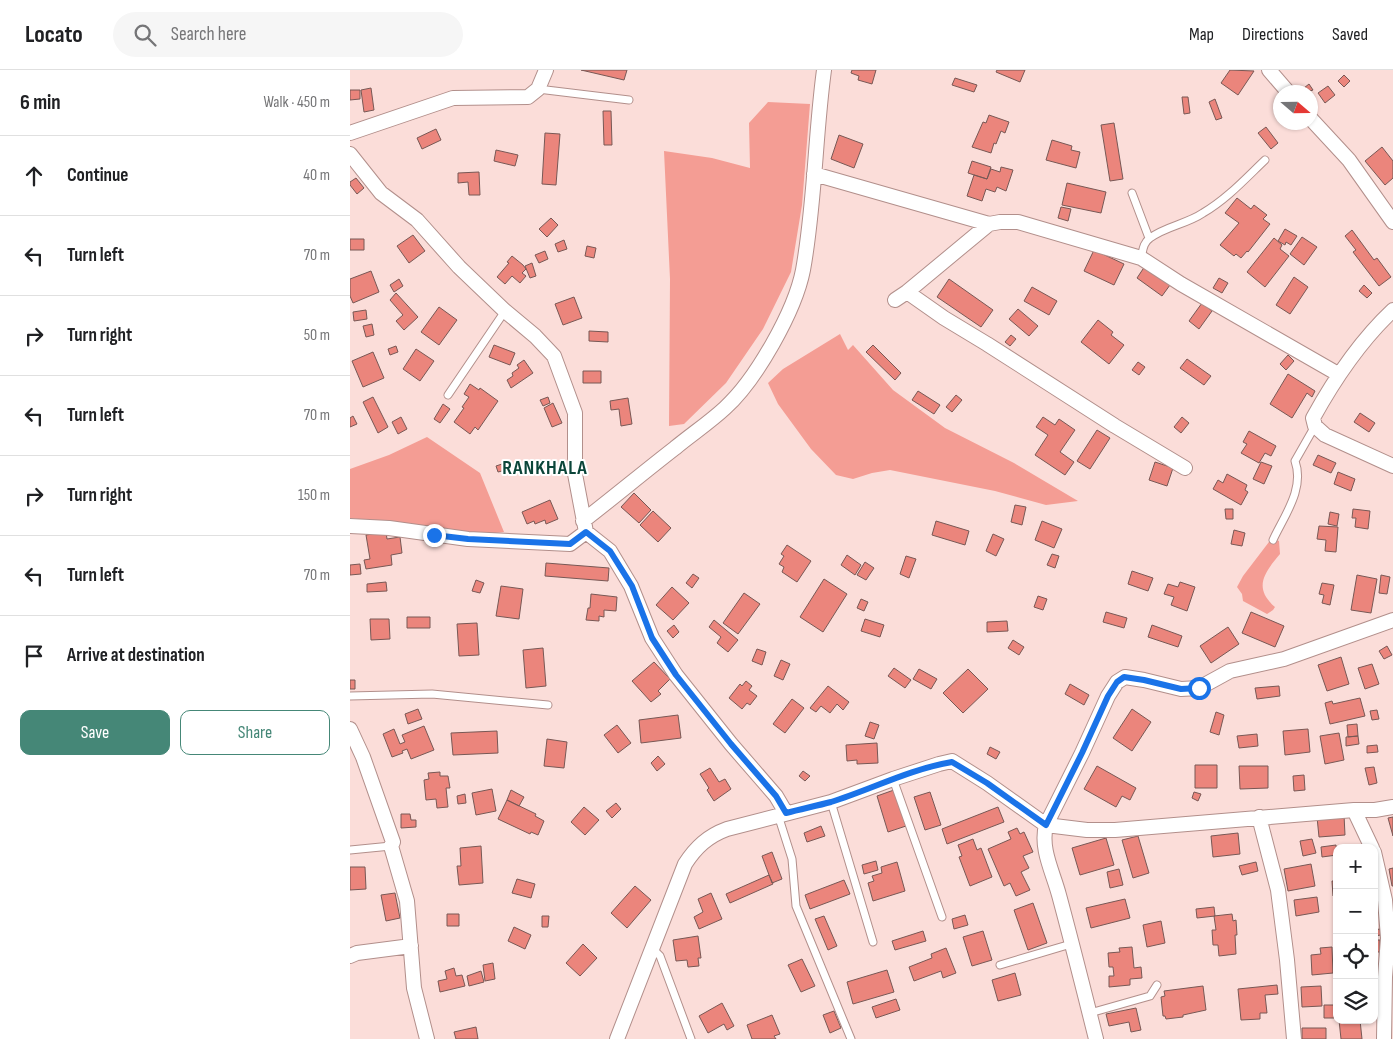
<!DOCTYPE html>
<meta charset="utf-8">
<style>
body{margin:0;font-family:"Sofia Sans Condensed",sans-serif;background:#f6f6f6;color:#202124}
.controls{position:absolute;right:15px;bottom:15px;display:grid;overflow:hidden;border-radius:10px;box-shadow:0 1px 4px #0004}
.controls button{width:45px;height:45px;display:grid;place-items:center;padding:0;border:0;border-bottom:1px solid #e0e0e0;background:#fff;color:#202124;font:25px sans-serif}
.compass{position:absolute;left:923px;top:15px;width:45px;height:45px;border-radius:50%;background:#fff;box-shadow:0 1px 4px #0004;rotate:110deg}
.stop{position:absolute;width:15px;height:15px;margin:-11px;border:4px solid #1a73e8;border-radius:50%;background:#fff}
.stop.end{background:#1a73e8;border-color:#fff;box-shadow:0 1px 5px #0008}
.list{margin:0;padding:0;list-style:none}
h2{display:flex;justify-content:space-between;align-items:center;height:65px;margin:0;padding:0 20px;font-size:21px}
h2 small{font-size:16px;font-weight:400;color:#757577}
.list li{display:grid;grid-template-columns:32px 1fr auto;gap:15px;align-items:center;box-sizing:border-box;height:80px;padding:0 20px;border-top:1px solid #e0e0e0}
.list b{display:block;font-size:19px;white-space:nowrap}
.list em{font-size:16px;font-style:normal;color:#757577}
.actions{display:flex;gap:10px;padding:15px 20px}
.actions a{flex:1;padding:11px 0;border:1px solid #458777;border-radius:10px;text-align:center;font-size:18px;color:#458777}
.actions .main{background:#458777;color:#fff}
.icon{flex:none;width:28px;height:28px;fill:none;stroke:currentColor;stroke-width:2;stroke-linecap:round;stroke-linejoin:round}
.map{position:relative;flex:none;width:1043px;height:969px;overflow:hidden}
header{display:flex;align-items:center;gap:30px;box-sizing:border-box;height:70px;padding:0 25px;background:#fff;border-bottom:1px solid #e0e0e0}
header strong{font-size:24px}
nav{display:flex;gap:28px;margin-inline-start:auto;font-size:18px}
.search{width:350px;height:45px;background:#f6f6f6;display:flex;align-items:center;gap:12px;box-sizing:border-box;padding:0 18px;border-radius:28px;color:#757577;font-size:19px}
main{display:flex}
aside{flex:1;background:#fff}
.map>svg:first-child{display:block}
.green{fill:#f49d94}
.building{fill:#eb857c;stroke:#785855}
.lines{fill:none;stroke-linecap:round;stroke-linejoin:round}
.service-casing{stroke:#b28f8b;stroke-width:9}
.minor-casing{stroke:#b28f8b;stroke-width:16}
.service{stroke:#fff;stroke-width:7}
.minor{stroke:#fff;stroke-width:14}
.route{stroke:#1a73e8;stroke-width:6}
.labels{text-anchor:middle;stroke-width:4;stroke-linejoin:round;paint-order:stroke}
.district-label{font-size:20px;font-weight:bold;letter-spacing:1px;fill:#0b4539;stroke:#fff}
</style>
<header>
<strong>Locato</strong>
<div class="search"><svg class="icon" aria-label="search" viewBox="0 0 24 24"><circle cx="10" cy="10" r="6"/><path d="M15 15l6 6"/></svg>Search here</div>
<nav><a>Map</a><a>Directions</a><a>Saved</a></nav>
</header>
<main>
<aside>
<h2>6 min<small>Walk · 450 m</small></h2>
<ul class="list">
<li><svg class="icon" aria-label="ahead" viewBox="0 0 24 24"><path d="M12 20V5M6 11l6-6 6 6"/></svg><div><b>Continue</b></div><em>40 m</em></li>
<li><svg class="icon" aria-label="left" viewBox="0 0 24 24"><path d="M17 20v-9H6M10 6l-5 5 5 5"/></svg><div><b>Turn left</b></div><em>70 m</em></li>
<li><svg class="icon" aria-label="right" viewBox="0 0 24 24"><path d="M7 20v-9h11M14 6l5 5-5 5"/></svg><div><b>Turn right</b></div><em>50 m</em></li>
<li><svg class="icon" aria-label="left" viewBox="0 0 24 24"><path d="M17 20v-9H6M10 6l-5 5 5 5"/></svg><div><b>Turn left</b></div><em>70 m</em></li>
<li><svg class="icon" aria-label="right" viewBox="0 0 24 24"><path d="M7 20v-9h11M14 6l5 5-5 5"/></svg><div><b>Turn right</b></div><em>150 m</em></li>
<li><svg class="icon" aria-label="left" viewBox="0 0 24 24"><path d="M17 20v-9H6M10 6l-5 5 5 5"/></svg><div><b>Turn left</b></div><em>70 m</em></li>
<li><svg class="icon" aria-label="arrive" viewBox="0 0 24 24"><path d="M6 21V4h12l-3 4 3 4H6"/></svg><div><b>Arrive at destination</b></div></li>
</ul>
<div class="actions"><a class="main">Save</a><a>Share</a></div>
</aside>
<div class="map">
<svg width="1043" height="969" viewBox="0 0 1043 969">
<rect width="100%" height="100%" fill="#fbddd9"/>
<path class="green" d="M418 32 460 34 452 135 441 202 413 259 376 313 334 354 319 356 320 209 314 81 362 88 400 98 399 53Z
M490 264 498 280 503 275 543 320 595 358 664 393 728 431 696 435 645 421 540 400 522 403 503 409 486 405 461 379 428 334 418 313 433 299Z
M77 367 130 403 154 462 128 465 83 458 0 448V399L39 385Z
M922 468 929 471 930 484C914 503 903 518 925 537L923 540 917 544 893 531 892 524 887 517 893 506Z"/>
<path class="building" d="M231 0H277L274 10Z
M502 0H526L522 14 508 10 509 6 501 3Z
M647 0H675L670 12 646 2Z
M880 0 904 1 888 25 871 13Z
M994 5 1000 11 994 17 988 11Z
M605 8 627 15 624 22 602 15Z
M959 14 963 20 957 22 954 18Z
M978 16 985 25 975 33 968 23Z
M21 18 24 40 14 42 11 20Z
M0 20H10V29L0 30Z
M832 27H838L840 43 834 44Z
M865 29 872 48 866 50 859 32Z
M253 41H261L262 75H254Z
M639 45 659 52 655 63 651 61 646 74 644 73 641 83 622 77 633 52 636 53Z
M764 53 773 109 760 111 751 55Z
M916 57 928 73 921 79 908 63Z
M86 59 91 70 72 79 67 68Z
M195 63 210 64 206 115 192 114Z
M489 65 513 74 504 98 481 89Z
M702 70 722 76 721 80 730 82 726 98 696 90Z
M1032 77 1043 91V108L1035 115 1015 91Z
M146 80 168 85 165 96 144 91Z
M622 91 641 97 637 109 618 103Z
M651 97 663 100 656 121 647 117 645 122 636 119 632 131 617 126 624 105 637 109 641 99 650 102Z
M129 102 130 125H119L118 112 108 113V103Z
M6 108 14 118 7 124 0 115V112Z
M717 113 756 122 751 143 712 135Z
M887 128 901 139 904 135 917 145 913 149 920 154 898 182 897 181 891 188 886 184 884 186 870 175 889 153 875 143Z
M711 137 721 139 718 151 708 148Z
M201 148 208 155 197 167 189 159Z
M935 159 947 166 941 175 936 172 935 175 928 171Z
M1002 160 1024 190 1027 188 1041 207 1029 216 1003 182 1006 180 995 166Z
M63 165 75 181 59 193 47 176Z
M952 167 967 177 954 195 940 184Z
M924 168 932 175 930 179 939 186 915 217 897 202Z
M0 169H14V180H0Z
M214 170 217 179 208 182 205 174Z
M237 176 246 178 244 188 235 186Z
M744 180 774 194 764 215 734 201Z
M195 181 198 189 189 193 185 185Z
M162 186 173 195 176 199 172 203 176 206 170 213 162 206 155 214 147 207 159 193 157 192Z
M182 193 186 206 180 208 175 196Z
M795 196 820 215 812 226 787 208Z
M21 201 29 222 3 233 0 226V209Z
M944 207 958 217 940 244 926 235Z
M869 208 878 213 872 223 863 218Z
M49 209 53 216 44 222 40 215Z
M599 209 643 240 631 257 587 227Z
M1014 215 1022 223 1017 228 1009 221Z
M682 217 707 231 699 245 674 231Z
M46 223 68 247 54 260 46 251 53 245 40 230Z
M224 227 232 248 213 255 205 234Z
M852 233 862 241 849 259 839 251Z
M89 237 107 250 89 275 71 262Z
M668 239 688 256 679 266 659 249Z
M16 240 17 249 4 251 3 242Z
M748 250 763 262 761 265 774 275 759 294 731 272Z
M22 254 24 265 16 267 13 256Z
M239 261 258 262V272L239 271Z
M661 265 666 269 660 276 655 272Z
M144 275 165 283 160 295 139 287Z
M523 275 551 303 545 310 516 282Z
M46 276 48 282 40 285 38 279Z
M66 279 84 291 70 311 53 299Z
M23 282 34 308 13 317 2 291Z
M938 285 944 291 936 300 930 294Z
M837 289 861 306 854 315 830 298Z
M174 290 183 303 161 318 157 310 163 306 162 303 169 298 167 295Z
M788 292 795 297 789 305 782 300Z
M233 301H251V313H233Z
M938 304 965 321 962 327 957 323 942 348 920 334Z
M120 314 129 320 130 318 148 331 128 360 125 357 120 364 104 352 114 338 112 337 119 327 114 324Z
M568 321 590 335 584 344 562 330Z
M606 325 612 330 602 342 596 337Z
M23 327 38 357 28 363 13 332Z
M198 327 200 333 193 336 190 330Z
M278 328 282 354 271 356 269 339 261 340 260 331Z
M203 333 212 353 202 357 194 338Z
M93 334 100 339 90 353 84 349Z
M1010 343 1025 353 1019 362 1004 352Z
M3 346 7 354 0 357V348Z
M51 347 57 359 48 364 42 352Z
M693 347 705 355 709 349 725 360 710 382 724 392 715 405 685 385 698 365 686 357Z
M832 347 839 353 831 363 824 357Z
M747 360 760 368 740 399 727 391Z
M899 361 926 376 921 386 915 383 909 393 891 383 897 374 893 372Z
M968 385 986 393 981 403 963 395Z
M158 392 160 399 148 402 146 396Z
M805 392 823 398 817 416 799 410Z
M911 392 922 396 914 414 903 409Z
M988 402 1005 409 1001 421 984 414Z
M877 404 897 415 895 420 898 422 891 435 863 419 868 410 873 413Z
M284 423 301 440 289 453 271 437Z
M200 430 208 449 196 454 195 450 185 454 184 451 177 454 172 442Z
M665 435 676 437 672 455 661 452Z
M875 439H883V449H876Z
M1003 439 1020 441 1018 459 1005 457 1006 448H1002Z
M303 441 321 458 308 472 290 455Z
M980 442 989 444 987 456 978 454Z
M586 451 619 461 615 475 582 465Z
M692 451 712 459 704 478 685 470Z
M969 456 988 457 986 482 975 481 976 470 967 469Z
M884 460 895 463 892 476 881 474Z
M36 462 37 469 50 467 52 483 41 485 42 495 16 499 14 490 20 489 16 465Z
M643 464 654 469 646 486 636 481Z
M437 475 461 491 447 512 432 502 434 497 429 494 434 486 431 484Z
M702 484 709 486 705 498 697 495Z
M497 485 511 495 505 505 491 495Z
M556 486 566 489 559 508 550 504Z
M515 492 524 498 516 510 507 505Z
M196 493 259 498 258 511 195 506Z
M10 494 11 504 0 505V495Z
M782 501 803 508 798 521 778 514Z
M343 504 349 508 342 518 336 513Z
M1007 505 1027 509 1021 543 1001 540Z
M1031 505 1040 507 1037 524 1029 523Z
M474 509 497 524 473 562 450 547Z
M126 510 134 513 130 523 122 521Z
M36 512 37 521 17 522V514Z
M830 512 845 517 837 541 821 535 824 527 814 524 818 514 828 517Z
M972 513 984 515 980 535 972 533 974 525 969 524Z
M151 516 173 519 169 549 146 546Z
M322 517 339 533 323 550 306 535Z
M394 523 410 534 388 564 373 553Z
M241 524 267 527 266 541 254 540V547L249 546V551L236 550 238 538H240Z
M688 526 697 529 693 540 684 537Z
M511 529 518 532 514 541 507 538Z
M756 542 777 548 774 558 753 552Z
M901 542 934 556 925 577 892 563Z
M57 547H80V558H57Z
M20 549H39L40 569 21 570Z
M515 549 534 555 530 567 511 561Z
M364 550 388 570 378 582 367 573 371 567 359 557Z
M657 551 658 561 637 562V552Z
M127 553 129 585 109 586 107 554Z
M324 555 329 562 323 568 317 561Z
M802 555 832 566 828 577 798 567Z
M878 557 889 574 861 593 850 576Z
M663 570 674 577 669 585 658 578Z
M1037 576 1042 585 1034 589 1029 581Z
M193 578 196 616 176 618 173 580Z
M407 579 416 582 412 595 402 591Z
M991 587 999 614 977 621 968 595Z
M431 590 440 594 433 610 424 606Z
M304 592 320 609 308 621 311 624 301 632 282 611Z
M1022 594 1029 614 1015 619 1008 598Z
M544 598 561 610 555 618 538 606Z
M569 599 587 609 581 619 563 609Z
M618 599 638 619 613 643 593 623Z
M0 610H5V619H0Z
M396 611 402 616 399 620 407 626 400 635 397 633 392 639 379 628 390 614 392 616Z
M720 614 739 625 734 635 715 624Z
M478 616 499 632 493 640 487 634 480 643 471 636 466 642 460 638Z
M929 616 930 626 907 629 905 618Z
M1010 628 1015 646 980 654 975 633 982 631 983 634Z
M442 629 454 638 435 663 423 654Z
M68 639 72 649 58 654 55 644Z
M782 639 801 652 782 681 763 668Z
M1027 640 1029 649 1022 650 1020 641Z
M866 642 874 645 869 665 860 662Z
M328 645 331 668 291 673 289 650Z
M520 652 529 655 524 669 515 666Z
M1007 654 1008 666 998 667 997 655Z
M267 655 281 673 268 683 254 665Z
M74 656 84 680 61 689 57 679 52 681 53 683 42 687 33 664 44 659 50 674 55 672 52 665Z
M958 659 960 682 935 685 933 661Z
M147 661 148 683 103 685 101 663Z
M989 663 994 690 975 694 970 666Z
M907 664 908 676 889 678 887 666Z
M1008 666 1009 674 996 676V667Z
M197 669 217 672 214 698 194 696Z
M527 673 528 693 507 694V690L497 691 496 675Z
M1027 675 1028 682 1017 683V676Z
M640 677 650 682 646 689 637 684Z
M308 686 315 694 307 701 301 693Z
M845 695H867V718H845Z
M747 696 786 718 780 730 772 726 766 737 734 719Z
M889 696H918V718L890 719Z
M1024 697 1027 713 1019 715 1015 698Z
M360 698 369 712 375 709 381 719 364 731 357 720 359 718 350 704Z
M453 701 460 706 455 711 449 706Z
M90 702V706H98L100 718H96L98 737 87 738 86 729 76 730 74 710 79 709 78 703Z
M954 705 955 720 944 721 943 706Z
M142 719 146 741 126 745 122 723Z
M161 720 174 727 169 736 157 730Z
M544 720 556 756 538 762 527 726Z
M580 722 591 755 575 760 564 727Z
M844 722 851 724 848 731 842 728Z
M115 724 116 733 108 734 107 726Z
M157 730 186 744 185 746 194 751 188 765 181 762 180 764 148 749Z
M266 733 271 739 262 748 256 741Z
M234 737 249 750 235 765 221 752Z
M648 737 654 752 597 774 592 759Z
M51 744H60L61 750H66V757L51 758Z
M994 745 995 765 969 767 967 747Z
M1043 747V766L1038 748Z
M471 756 475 766 457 772 454 763Z
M667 758 670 764 674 762 683 782 673 786 679 798 671 802 680 820 666 826 660 813 654 816 638 779 661 769 658 762Z
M888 763 890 784 863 787 861 766Z
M788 766 799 803 783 808 772 770Z
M756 768 764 795 730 805 722 778Z
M623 769 627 780 631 778 642 807 620 816 609 787 612 786 608 775Z
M962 769 966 783 953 786 950 771Z
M986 775 987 785 972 787 971 777Z
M131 776 133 813 109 815 107 796H111L110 778Z
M422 782 432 809 422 813 412 786Z
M526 791 528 800 514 804 512 795Z
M547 792 555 821 523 831 518 813 524 811 522 806 532 803 531 797Z
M906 792 908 801 892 805 889 796Z
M961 794 965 816 938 821 934 799Z
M0 797H15L16 819 0 820Z
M1043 798V816H1042L1039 799Z
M769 799 773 815 760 818 757 802Z
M419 805 423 814 380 833 376 824Z
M167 809 185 814 181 828 162 823Z
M494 810 500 824 460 839 455 825Z
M982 811H987V825L983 826Z
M285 816 301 830 277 858 261 843Z
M45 823 50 848 36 851 31 825Z
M361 823 372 849 349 859 344 847 353 842 348 829Z
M967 827 969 842 946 846 944 830Z
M775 829 780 848 741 858 736 838Z
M683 833 697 873 678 880 664 840Z
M864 837 865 846 847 848 846 839Z
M97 844H109V856H97Z
M882 844 883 851 886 850 887 865H885L886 884 869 886 868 875H863L862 860H866L864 846Z
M615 845 618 855 604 859 602 849Z
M192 846H199L198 857H192Z
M474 846 487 876 478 880 465 849Z
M811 851 815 873 797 877 793 855Z
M164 857 181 865 175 879 158 871Z
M1030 859 1031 865 1024 866V860Z
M573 861 576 871 545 880 542 871Z
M633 861 642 890 622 896 613 867Z
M348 866 351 888H348L349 896 338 897 337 890 326 891 323 870Z
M1024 870H1030V882H1024Z
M233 874 247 888 230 906 216 893Z
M782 877 784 898 791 897 792 908 780 909V915L759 917V906H764L763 897H759L758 883 770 882 769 878Z
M982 877 983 903 962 905 961 885 971 884 970 878Z
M596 878 606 903 593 908 591 901 564 911 559 897 582 888 581 884Z
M452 889 465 916 451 922 438 895Z
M143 893 145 909 135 911 133 895Z
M104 898 106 906 112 905 115 916 90 922 88 911 97 909 95 901Z
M537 900 544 922 503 934 497 912Z
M131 901 134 912 119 916 117 906Z
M665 903 671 925 648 931 642 910Z
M986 913H987V943H985Z
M927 915 928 924 915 925 917 943H910V949L891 950 888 919Z
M853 916 856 940 833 945V947L816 949 815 946H813L811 927 815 926 814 921Z
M971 916 972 936 952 937 951 917Z
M546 929 550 940 526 948 522 937Z
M372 933 384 956 377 960 374 954 358 963 349 946Z
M974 935H984V948H974Z
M786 938 791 960 781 962 779 952 759 956 756 944Z
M484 941 491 958 480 963 473 945Z
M422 945 430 964 424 966 426 969H402L397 955Z
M989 950H1010L1012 969H991Z
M126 957 128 969H106L104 962Z
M952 958H976V969H952Z"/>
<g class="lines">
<g class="service-casing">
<path id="service" d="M188 19 279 30
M782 123 799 168
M791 188C793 180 793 173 800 168 816 156 837 154 853 143 877 129 896 108 915 90
M98 325 155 241
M923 470C934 446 955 419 945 391L965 356
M0 626 82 624 198 635
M543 709 592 847
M481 732 523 872
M428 745 442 789 446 836 501 969
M0 780 41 776
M302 878 310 886 341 969
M650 895 721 874
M740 943 800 926 807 915"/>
</g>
<g class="minor-casing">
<path id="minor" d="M919 0 938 22
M961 49 999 90 1043 152
M0 63 103 28 178 27 188 19 196 0
M0 84 31 123 67 150 109 197 155 241 185 266 204 286 225 343V404L236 462 260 481 281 516 302 568 326 605 381 674 426 726 436 743
M464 104 639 154 650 152H668L791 188 831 214 988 304
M557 222 594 248 637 274 765 356 835 398
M545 230 557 222 639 154
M1043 240C1010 271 985 308 963 348L965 356 975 365 1043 396
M233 451C264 427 294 402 325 378 342 364 360 352 375 338 406 310 445 241 453 200 465 134 465 66 474 0
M0 456 39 458 118 469 220 474 236 462
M0 659 13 687 43 772 41 776 57 831 64 918 77 969
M1004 740 1022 778
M909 747 928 820 937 890 944 969
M1024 782 1035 830 1038 868 1035 907 1034 969
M0 886 7 883 61 876
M267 969 335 794C346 777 358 766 377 759L481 732 543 709 589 694 602 691 637 713 696 755 737 760H765L1004 740H1025L1043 737
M746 969C734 921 722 873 709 825 703 802 690 779 696 755L732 683 758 626 767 612 775 607 794 610 831 619 849 618 880 601 934 589 1043 550"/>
</g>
<use href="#service" class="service"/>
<use href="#minor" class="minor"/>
</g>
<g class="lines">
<path class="route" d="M84 465 118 469 220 474 236 462 260 481 282 516 302 568 326 605 381 674 426 726 436 743C451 739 466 736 481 732 522 719 560 699 602 692L637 713 696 755 732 683 758 626 767 612 774 607 794 610 831 619 849 618"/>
</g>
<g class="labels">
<g class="district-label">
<text x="195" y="404">RANKHALA</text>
</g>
</g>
</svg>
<div class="controls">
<button>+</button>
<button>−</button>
<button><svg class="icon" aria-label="locate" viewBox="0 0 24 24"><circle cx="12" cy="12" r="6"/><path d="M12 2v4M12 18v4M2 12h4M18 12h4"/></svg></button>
<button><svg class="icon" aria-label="layers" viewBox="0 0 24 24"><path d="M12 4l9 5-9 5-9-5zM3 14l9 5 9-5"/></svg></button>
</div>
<svg class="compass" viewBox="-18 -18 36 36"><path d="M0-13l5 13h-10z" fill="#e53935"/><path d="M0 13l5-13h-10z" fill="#757577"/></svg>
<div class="stop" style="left:849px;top:618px"></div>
<div class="stop end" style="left:84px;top:465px"></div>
</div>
</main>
